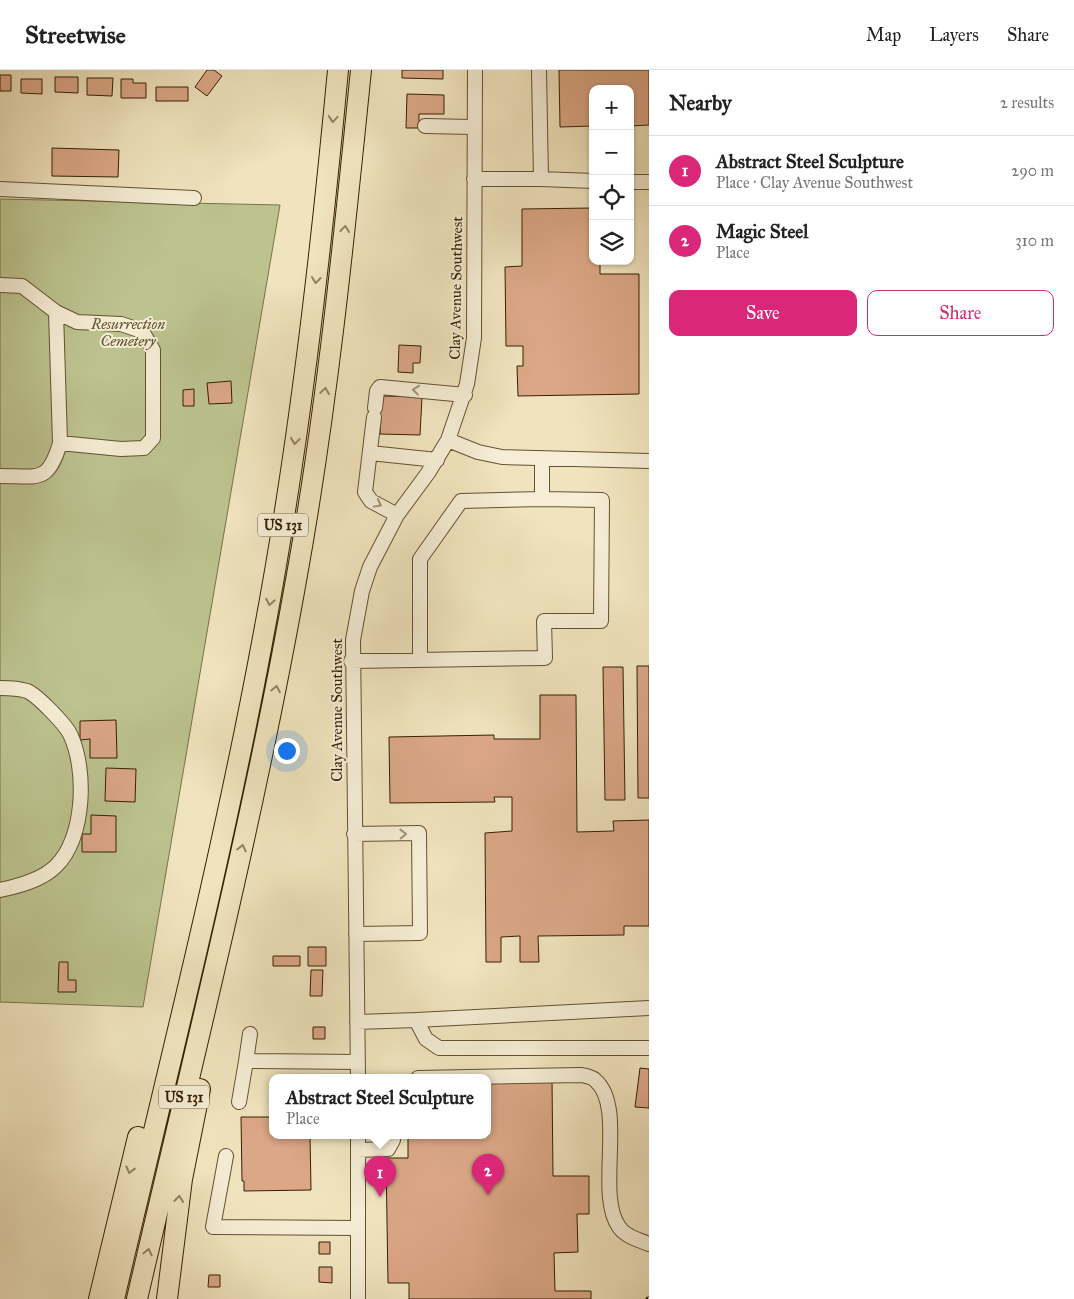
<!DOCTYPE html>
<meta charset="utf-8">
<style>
body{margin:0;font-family:"IM FELL Great Primer",serif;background:#f6f6f6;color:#222}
.controls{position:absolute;right:15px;top:15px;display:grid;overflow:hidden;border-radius:10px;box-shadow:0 1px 4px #0004}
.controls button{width:45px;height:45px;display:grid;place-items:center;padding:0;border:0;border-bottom:1px solid #e0e0e0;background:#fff;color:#222;font:25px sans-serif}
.you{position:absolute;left:286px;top:680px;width:18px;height:18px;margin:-12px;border:4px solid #fff;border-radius:50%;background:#1a73e8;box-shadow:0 0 0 8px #1a73e833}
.badge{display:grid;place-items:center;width:32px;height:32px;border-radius:50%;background:#db2777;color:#fff;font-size:16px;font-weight:700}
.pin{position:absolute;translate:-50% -41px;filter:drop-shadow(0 1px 2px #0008)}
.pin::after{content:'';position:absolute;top:26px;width:18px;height:15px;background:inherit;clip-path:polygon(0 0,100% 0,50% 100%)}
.popup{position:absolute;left:269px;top:1004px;width:222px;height:65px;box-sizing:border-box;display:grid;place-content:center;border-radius:10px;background:#fff;filter:drop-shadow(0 1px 4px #0005);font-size:16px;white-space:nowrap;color:#767676}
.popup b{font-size:19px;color:#222}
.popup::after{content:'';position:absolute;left:50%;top:100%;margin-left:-10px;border:10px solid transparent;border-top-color:#fff}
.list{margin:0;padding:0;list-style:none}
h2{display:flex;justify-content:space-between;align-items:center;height:65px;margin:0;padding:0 20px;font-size:21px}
h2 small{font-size:16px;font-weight:400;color:#767676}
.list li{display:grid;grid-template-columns:32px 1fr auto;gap:15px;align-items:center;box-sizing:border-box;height:70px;padding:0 20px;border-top:1px solid #e0e0e0}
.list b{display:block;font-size:19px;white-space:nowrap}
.list p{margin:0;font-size:16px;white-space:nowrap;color:#767676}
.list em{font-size:16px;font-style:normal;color:#767676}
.actions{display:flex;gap:10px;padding:15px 20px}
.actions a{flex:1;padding:11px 0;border:1px solid #db2777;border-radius:10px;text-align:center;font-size:18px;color:#db2777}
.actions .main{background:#db2777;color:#fff}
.icon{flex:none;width:28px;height:28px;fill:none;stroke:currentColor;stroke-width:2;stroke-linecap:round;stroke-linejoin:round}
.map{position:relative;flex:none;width:649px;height:1229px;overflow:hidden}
header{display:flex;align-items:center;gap:30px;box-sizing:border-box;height:70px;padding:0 25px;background:#fff;border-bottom:1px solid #e0e0e0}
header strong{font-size:24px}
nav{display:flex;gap:28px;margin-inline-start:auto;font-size:18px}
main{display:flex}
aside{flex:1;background:#fff}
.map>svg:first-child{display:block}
.green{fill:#bcc38f;stroke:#787248}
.building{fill:#dba787;stroke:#352001}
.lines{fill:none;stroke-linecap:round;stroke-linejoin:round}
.minor-casing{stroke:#645130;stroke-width:16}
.highway-casing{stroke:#352001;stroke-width:22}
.minor{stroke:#f5edd5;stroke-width:14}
.highway{stroke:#f0e4be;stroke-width:20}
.rail-casing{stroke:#352001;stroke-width:5}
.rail{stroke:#f5edd5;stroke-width:3;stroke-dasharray:9;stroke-linecap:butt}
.oneway{stroke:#928260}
.oneway2{stroke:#9f9176}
.labels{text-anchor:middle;stroke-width:4;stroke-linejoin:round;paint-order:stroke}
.shield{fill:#f5edd5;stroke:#6f5e41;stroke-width:1}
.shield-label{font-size:14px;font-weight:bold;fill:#352001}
.street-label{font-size:15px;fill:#352001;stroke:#f5edd5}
.park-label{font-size:15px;font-style:italic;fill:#5e512c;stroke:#f5edd5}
</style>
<header>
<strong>Streetwise</strong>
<nav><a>Map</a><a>Layers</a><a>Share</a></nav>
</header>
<main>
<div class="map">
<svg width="649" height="1229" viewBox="0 0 649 1229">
<rect width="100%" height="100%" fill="#f0e4be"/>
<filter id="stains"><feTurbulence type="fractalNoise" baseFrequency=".004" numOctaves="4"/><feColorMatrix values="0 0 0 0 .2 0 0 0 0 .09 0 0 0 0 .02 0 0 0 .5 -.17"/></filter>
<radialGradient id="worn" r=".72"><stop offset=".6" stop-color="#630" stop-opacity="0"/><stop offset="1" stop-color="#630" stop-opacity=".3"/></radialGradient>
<path class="green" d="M0 129 280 135 143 937 0 932Z"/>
<path class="building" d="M207 0H214L222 6 207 26 195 17Z
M402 0H443V9L402 8Z
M559 0H649V55L630 56V19H593V56L560 57Z
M0 5H11V21H0Z
M55 7H78V23L55 22Z
M87 8H113L112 26 87 25Z
M21 9H42V24L21 23Z
M121 9H133V13H146V28H121Z
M156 17H188V31H156Z
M407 24 444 25V44H419V58H406Z
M52 78 119 80 118 107 52 106Z
M593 138V191H600V204H639V324L518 326 517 296H523V276H506L505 197 522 196V139Z
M399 275 421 276 420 293H413V303L398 302Z
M231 311 232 333 209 334 207 313Z
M194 319V336H183V320Z
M382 326 422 327 420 365 380 364 381 347H372Z
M637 596H649V728H638Z
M603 597H623L625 730H605Z
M540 625H576L577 762 614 761 613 751 649 750V856H624V865L538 866 539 892H520V866L501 867V892H486L485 763 512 761V727H494L495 732 390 733 389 667 494 665V669H540Z
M116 650 117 688H90V669L80 670V651Z
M106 698 136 699 135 732 105 731Z
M91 745 116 746V782H82V764H91Z
M308 877H326V896H308Z
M273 886H300V896H273Z
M59 892H68V910H76V922H58Z
M311 900H323L322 926H310Z
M313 957H325V969H313Z
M640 998 649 999V1038L635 1037Z
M552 1010 553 1106H589V1144H577L578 1182 554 1183 555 1221H591V1229H409V1213H388L386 1088H408V1066H488V1012Z
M241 1047H272V1066H310L311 1120 244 1121V1111H242Z
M319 1172H330V1184H319Z
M319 1197H332V1213L319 1212Z
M209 1205H220V1217H208Z"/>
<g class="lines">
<g class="minor-casing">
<path id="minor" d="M425 56 473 57
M474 109H541L539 0
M541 109 593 111
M630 112H649
M0 119 194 128
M0 215 22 216 56 242 60 373C48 414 38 406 0 406
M56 242 77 252 121 254 142 261 153 280V368L144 378 121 379 60 373
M375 338 377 321 380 317 465 325
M374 347 365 422 371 431 397 445
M448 370 478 382 502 387 649 391
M370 383 437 390
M420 590V489L461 431 542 429V389
M351 591 545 588 544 551H601L602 430 542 429
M0 618C9 618 18 618 27 621 37 625 65 654 70 664 87 699 85 768 56 796 42 810 19 816 0 820
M354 764 419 763 420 863 356 864
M416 950 649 938
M357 952 416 950 426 969 439 978H649
M246 991 250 964
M358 1008 353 570 362 521 370 497 397 445 428 403 448 370 467 314 474 268 475 0
M418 1008 581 1005C586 1006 592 1007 595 1010 627 1037 595 1123 619 1157 626 1167 639 1170 649 1174
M239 1032 246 991 358 992
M358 1080 388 1079 393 1070V1066
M226 1086 213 1157 358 1158
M358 1229V1066"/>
</g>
<g class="highway-casing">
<path id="highway" d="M99 1229 138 1067
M114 1229C165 1011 221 793 262 573 298 384 320 192 338 0
M137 1229C193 988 254 748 297 505 327 338 344 169 361 0
M167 1229 182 1109 200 1019"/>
</g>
<use href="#minor" class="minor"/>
<use href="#highway" class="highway"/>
<g class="rail-casing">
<path id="rail" d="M648 1229H649"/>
</g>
<use href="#rail" class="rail"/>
</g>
<defs><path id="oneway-chevron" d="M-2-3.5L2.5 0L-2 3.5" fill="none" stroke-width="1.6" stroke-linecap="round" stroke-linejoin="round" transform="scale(1.25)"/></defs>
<g class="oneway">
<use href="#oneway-chevron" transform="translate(333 49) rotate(95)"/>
<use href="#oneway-chevron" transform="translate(345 159) rotate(-83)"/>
<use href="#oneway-chevron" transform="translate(316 210) rotate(96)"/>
<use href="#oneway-chevron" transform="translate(325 321) rotate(-82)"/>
<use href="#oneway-chevron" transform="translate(295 371) rotate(98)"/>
<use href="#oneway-chevron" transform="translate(270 532) rotate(100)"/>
<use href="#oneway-chevron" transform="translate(276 619) rotate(-79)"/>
<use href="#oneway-chevron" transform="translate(242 778) rotate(-77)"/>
<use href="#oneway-chevron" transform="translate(130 1100) rotate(104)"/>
<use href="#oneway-chevron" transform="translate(179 1129) rotate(-83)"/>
<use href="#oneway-chevron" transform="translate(148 1182) rotate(-77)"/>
</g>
<g class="oneway2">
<use href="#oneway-chevron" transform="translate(416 320) rotate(-174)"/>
<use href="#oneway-chevron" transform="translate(378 434) rotate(29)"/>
<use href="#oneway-chevron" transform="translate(403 764) rotate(-1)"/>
</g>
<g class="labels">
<g class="shield">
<rect x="258" y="443.5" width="50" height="23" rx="4"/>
<rect x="159" y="1015.5" width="50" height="23" rx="4"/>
</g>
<g class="shield-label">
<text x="283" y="460">US 131</text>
<text x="184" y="1032">US 131</text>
</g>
<g class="street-label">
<text transform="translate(456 218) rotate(-89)" y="5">Clay Avenue Southwest</text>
<text transform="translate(337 640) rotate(-90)" y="5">Clay Avenue Southwest</text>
</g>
<g class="park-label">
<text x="128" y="259">Resurrection<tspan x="128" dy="17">Cemetery</tspan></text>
</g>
</g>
<rect width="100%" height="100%" filter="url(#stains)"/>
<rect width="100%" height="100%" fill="url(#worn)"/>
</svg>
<div class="controls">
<button>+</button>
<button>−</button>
<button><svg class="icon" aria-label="locate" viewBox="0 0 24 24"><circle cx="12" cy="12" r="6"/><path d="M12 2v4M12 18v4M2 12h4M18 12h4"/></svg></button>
<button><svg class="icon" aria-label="layers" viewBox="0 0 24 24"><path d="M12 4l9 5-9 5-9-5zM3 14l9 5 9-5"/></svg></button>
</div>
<div class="you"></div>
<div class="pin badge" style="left:380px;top:1127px">1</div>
<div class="popup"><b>Abstract Steel Sculpture</b>Place</div>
<div class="pin badge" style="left:488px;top:1125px">2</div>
</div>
<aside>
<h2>Nearby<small>2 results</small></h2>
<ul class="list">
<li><span class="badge">1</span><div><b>Abstract Steel Sculpture</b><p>Place · Clay Avenue Southwest</p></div><em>290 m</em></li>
<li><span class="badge">2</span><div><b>Magic Steel</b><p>Place</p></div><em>310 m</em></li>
</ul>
<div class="actions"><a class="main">Save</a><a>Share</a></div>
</aside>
</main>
